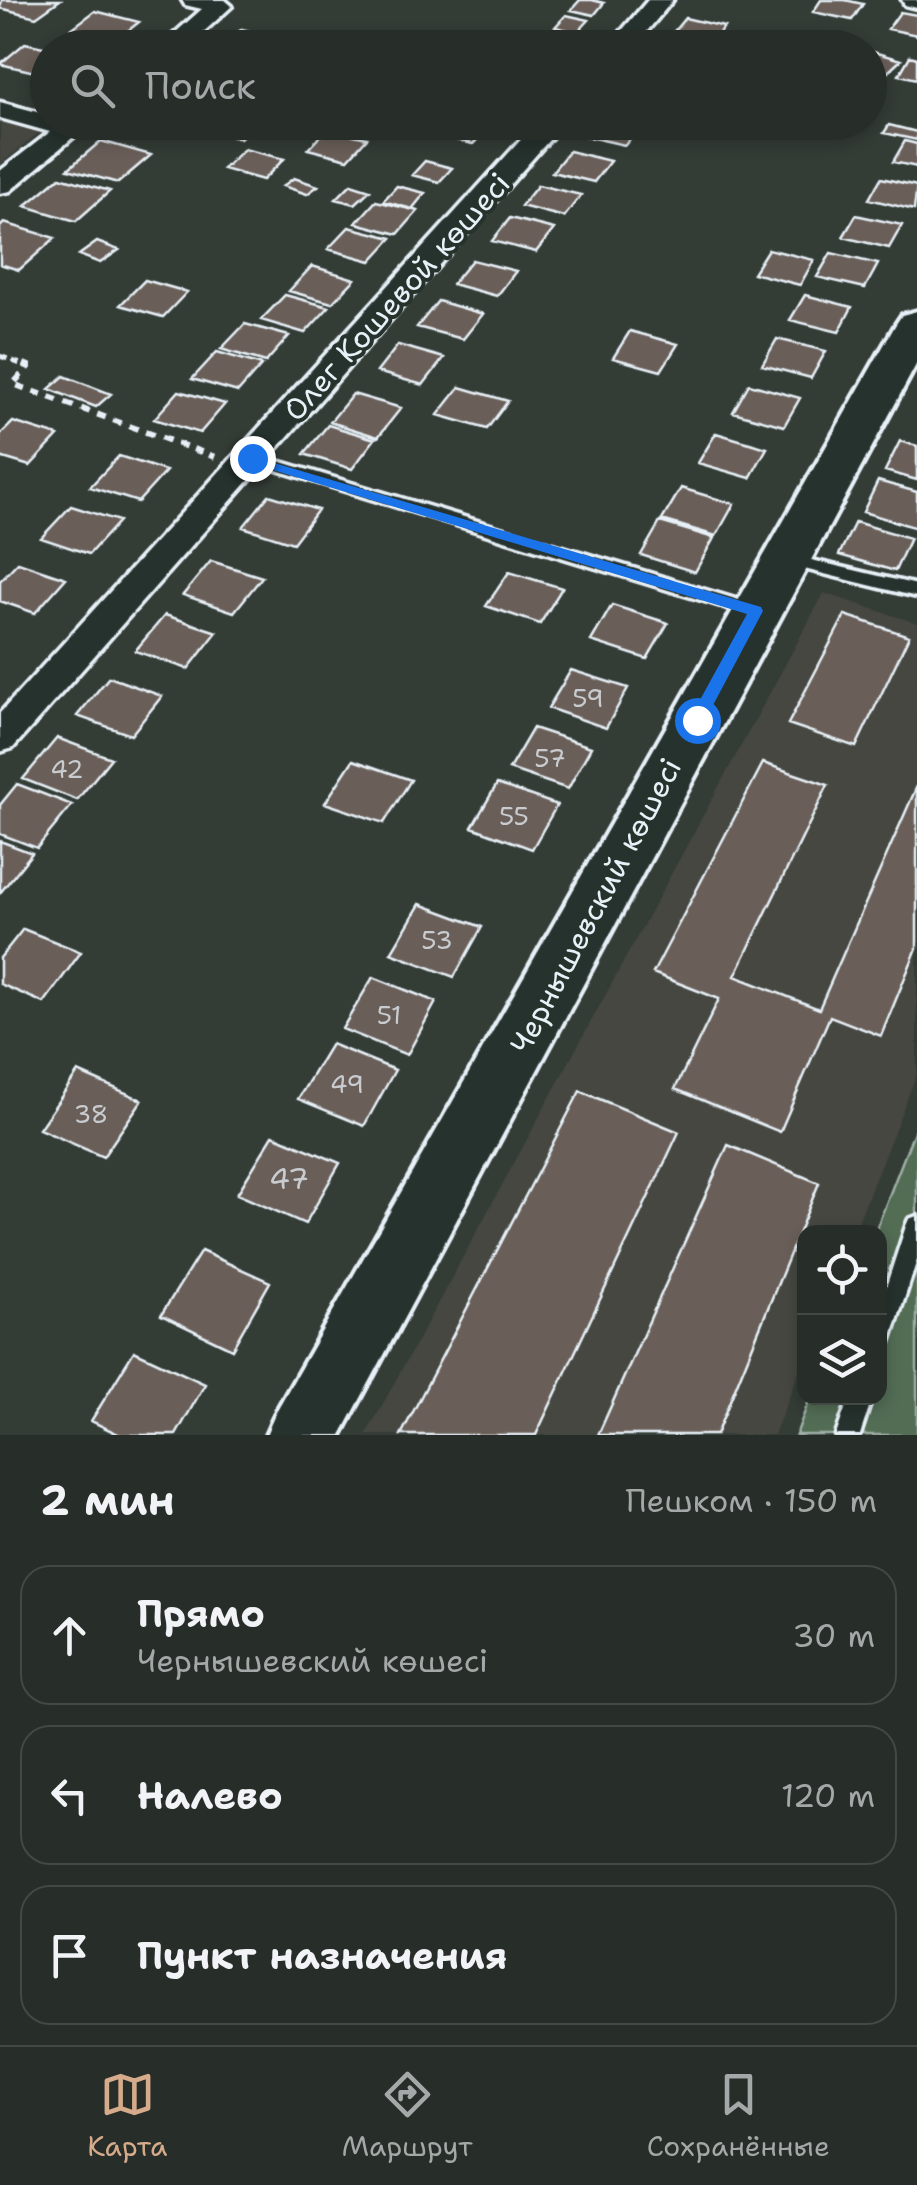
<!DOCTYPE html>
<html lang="ru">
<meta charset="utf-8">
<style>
body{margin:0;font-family:"Shantell Sans",sans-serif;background:#2f3530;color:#f1f3f6}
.controls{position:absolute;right:30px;bottom:30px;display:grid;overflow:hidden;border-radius:20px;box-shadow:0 5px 15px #0003}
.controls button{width:90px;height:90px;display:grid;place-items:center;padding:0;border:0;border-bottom:2px solid #434945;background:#272d28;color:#f1f3f6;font:50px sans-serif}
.stop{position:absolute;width:30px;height:30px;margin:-22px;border:8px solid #1a73e8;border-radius:50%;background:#fff}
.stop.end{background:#1a73e8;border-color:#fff;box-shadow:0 2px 10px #0008}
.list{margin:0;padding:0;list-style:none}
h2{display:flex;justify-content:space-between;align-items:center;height:130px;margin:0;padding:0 40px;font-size:42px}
h2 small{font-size:32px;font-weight:400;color:#a4a8a8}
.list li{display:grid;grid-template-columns:65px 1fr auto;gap:30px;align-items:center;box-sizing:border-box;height:140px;margin:0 20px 20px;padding:0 20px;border:2px solid #434945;border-radius:30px}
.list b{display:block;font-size:38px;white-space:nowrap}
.list p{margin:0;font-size:32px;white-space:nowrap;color:#a4a8a8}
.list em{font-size:32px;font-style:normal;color:#a4a8a8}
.icon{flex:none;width:55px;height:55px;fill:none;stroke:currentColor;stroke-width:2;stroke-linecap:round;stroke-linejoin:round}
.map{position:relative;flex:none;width:917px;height:1435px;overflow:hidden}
.search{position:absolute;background:#272d28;box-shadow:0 5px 15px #0003;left:30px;right:30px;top:30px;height:110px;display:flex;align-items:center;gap:25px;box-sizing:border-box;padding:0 35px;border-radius:55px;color:#a4a8a8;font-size:38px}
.sheet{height:610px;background:#272d28}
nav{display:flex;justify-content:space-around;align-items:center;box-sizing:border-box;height:140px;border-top:2px solid #434945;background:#272d28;font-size:28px;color:#a4a8a8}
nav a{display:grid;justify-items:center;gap:5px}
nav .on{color:#d6ab8b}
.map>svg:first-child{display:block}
.built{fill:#444640}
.green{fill:#536d54;stroke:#9eafa6;stroke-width:2.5}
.building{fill:#6a5e59;stroke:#e8f1f8;stroke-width:2.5}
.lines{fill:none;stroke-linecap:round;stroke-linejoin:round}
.lane-casing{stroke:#e8f1f8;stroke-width:7}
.street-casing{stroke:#e8f1f8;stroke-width:7}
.secondary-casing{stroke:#e8f1f8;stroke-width:8}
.path-far1{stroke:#e8f1f8;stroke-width:5;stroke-dasharray:8 5;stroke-linecap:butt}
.path{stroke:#e8f1f8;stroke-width:6;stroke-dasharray:9 8;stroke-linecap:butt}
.lane{fill:#26332d;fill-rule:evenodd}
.street{fill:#26332d;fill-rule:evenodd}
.secondary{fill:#26332d;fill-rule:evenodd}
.route{fill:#1a73e8}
.labels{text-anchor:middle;stroke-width:8;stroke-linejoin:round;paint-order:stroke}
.number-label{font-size:25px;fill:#c8ccd0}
.street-label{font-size:30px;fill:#e8f1f8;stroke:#26332d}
.near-number-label{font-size:30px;fill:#c8ccd0}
</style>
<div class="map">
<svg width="917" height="1435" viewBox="0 0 917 1435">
<rect width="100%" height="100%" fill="#343c36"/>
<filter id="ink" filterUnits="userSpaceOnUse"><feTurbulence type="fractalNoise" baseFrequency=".01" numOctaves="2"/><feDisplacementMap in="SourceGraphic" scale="20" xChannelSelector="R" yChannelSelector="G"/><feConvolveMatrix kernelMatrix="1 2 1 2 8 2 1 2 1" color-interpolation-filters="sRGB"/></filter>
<g filter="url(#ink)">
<path class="built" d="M0 116 45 128 0 165Z
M824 593 917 623V1074L854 1232H804V1359L774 1435H366Z"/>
<path class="green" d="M917 1124V1435H796L810 1398H880V1232H875Z"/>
<path class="building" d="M60 0 36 17 0 8 2 0Z
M580 0H592L604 3 594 15 571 10Z
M821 0H845L863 4 852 20 813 12Z
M95 11 139 22 106 48 59 38Z
M900 12 917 15V35L888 29Z
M566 15 589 20 578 32 555 27Z
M685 18 724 27 710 44 671 35Z
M242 29 288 41 281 48H220Z
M25 43 48 48V66L39 73 0 64Z
M870 51 901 60 876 83 870 81Z
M910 56 917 58V79L899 75Z
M193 122H257L240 138 190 125Z
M412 122H444L433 134 407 128Z
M594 122H628L641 125 625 145 584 136Z
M461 124 486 130 473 144 448 138Z
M889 125 917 132V140L884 133Z
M327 129 367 138 348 159 308 149Z
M101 141 151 155 118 183 68 169Z
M905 141 917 144V167L893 162Z
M244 149 284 159 263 180 223 169Z
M569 151 610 161 594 182 552 172Z
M425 161 452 168 439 182 412 175Z
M60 177 110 191 76 221 25 206Z
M294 178 318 186 307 194 283 186Z
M881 178 917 186 914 210 869 199Z
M351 184 370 190 355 204 336 199Z
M538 185 581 195 564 217 521 206Z
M397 186 425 193 412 209 383 201Z
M376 201 418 211 398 234 356 223Z
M856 215 902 225 889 248 843 237Z
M510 218 554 229 536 252 492 241Z
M4 223 55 238 19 270 0 264V227Z
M349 227 392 238 371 261 328 249Z
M97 242 119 250 100 263 79 255Z
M768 249 814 260 800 285 753 273Z
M831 253 878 264 865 288 817 277Z
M472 260 516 271 497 296 452 284Z
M312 266 355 279 332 303 289 291Z
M145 280 187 292 163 317 120 305Z
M285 295 329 307 305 333 261 320Z
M805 295 852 307 839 332 790 320Z
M438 301 483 314 463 339 417 327Z
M245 324 289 336 266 362 221 349Z
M630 331 678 344 661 371 613 358Z
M777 339 826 351 811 378 762 365Z
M398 345 444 358 423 385 377 372Z
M217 352 262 365 238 392 192 379Z
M64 376 111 394 96 407 49 389Z
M749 384 800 398 784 426 733 412Z
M460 387 508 401 487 429 438 415Z
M179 391 225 404 200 433 154 419Z
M353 394 401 408 378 437 330 422Z
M13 422 58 436 30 466 0 457V435Z
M328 425 375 439 352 469 304 454Z
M716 433 767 448 750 478 698 463Z
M900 441 917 446V480L885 471Z
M119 456 166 471 138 502 90 487Z
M878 481 917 492V528L863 512Z
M681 488 734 504 716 536 662 520Z
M269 495 318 510 293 543 243 527Z
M71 506 119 521 89 554 41 538Z
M660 522 714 538 695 572 641 555Z
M855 522 910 538 895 571 839 555Z
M211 561 262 577 234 612 183 595Z
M18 562 66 578 35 613 0 601V581Z
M509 572 562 588 540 624 486 606Z
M612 605 668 623 647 659 591 641Z
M165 615 217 632 188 669 135 651Z
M845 615 909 636 856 747 788 724Z
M571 670 628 688 606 728 548 708Z
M109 677 162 696 131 735 77 716Z
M533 728 591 747 568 789 509 769Z
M57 738 111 758 77 800 23 779Z
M353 760 411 780 384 823 325 803Z
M763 763 828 785 735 976 819 1009 917 786V948L881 1036 830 1016 780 1132 675 1089 719 999 653 973Z
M17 784 72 805 37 848 0 834V805Z
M497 784 557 805 532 849 472 827Z
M0 841 32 853 0 893Z
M420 904 482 927 454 977 391 953Z
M23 929 81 952 44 1003 0 984V958Z
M373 977 436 1002 407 1055 342 1029Z
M331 1044 395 1070 364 1126 298 1099Z
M78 1072 142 1100 103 1157 39 1129Z
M580 1091 679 1132 536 1435H401Z
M273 1135 340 1163 305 1224 237 1194Z
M728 1145 819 1183 716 1435H598Z
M201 1251 270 1282 232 1349 161 1315Z
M134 1351 205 1384 176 1435H120L91 1421Z"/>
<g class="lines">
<g class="lane-casing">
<path id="lane" d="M252 453 762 607 764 611 762 615H750L247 461 244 458Z
M786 554 917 585V597L780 563 778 559 780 555Z
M917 1216V1260L891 1339 888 1347 880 1350V1306L906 1226 909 1219Z
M849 1398H872L860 1435H836Z"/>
</g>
<g class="street-casing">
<path id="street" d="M182 0H225L232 6 186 48H158L202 9 185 5Z
M648 0H673L633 48H607Z
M902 0H917V8L905 5Z
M0 102 48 115V122H91L10 191 0 193V171L50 132 0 118Z
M537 122H565L13 748 0 752V713Z"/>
</g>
<g class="secondary-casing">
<path id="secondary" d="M917 311V363L341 1435H266L277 1410 896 324 902 315Z"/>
</g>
<path class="path-far1" d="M0 356 28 367"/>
<path class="path" d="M24 364 29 366 13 384 215 457"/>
<use href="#lane" class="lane"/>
<use href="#street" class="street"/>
<use href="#secondary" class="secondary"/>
</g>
</g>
<path class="route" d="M247 455 761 607 763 611 703 724 697 725 689 720 747 614 247 462Z"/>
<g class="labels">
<g class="number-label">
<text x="588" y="707">59</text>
<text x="550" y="767">57</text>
<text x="67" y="778">42</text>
<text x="514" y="825">55</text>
<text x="437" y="949">53</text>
<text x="389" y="1024">51</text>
<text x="347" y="1093">49</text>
<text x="91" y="1123">38</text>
</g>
<g class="street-label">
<text transform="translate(397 297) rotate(-48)" y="10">Олег Кошевой көшесі</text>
<text transform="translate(596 906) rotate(-62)" y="10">Чернышевский көшесі</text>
</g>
<g class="near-number-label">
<text x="289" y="1189">47</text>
</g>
</g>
</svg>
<div class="controls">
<button><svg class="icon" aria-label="locate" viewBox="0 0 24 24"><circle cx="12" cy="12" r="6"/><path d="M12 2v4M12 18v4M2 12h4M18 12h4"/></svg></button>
<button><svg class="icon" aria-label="layers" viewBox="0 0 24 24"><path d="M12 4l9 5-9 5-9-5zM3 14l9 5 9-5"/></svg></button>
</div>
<div class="stop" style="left:697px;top:720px"></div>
<div class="stop end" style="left:252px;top:458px"></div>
<div class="search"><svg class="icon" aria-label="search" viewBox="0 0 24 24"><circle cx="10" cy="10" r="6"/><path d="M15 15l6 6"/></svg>Поиск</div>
</div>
<section class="sheet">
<h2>2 мин<small>Пешком · 150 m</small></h2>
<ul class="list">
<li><svg class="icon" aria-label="ahead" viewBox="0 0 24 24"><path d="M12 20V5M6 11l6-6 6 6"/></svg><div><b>Прямо</b><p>Чернышевский көшесі</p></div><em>30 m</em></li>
<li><svg class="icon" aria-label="left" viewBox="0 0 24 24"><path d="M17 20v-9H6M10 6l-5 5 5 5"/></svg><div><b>Налево</b></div><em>120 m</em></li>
<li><svg class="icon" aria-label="arrive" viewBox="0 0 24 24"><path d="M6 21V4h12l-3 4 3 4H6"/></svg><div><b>Пункт назначения</b></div></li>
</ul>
</section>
<nav>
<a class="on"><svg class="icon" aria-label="map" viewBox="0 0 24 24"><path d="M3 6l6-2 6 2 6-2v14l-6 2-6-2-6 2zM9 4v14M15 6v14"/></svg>Карта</a>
<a><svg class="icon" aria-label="directions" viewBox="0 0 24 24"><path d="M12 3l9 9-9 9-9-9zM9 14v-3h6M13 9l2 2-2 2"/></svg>Маршрут</a>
<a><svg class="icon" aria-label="saved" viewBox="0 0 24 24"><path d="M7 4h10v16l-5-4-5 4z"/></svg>Сохранённые</a>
</nav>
